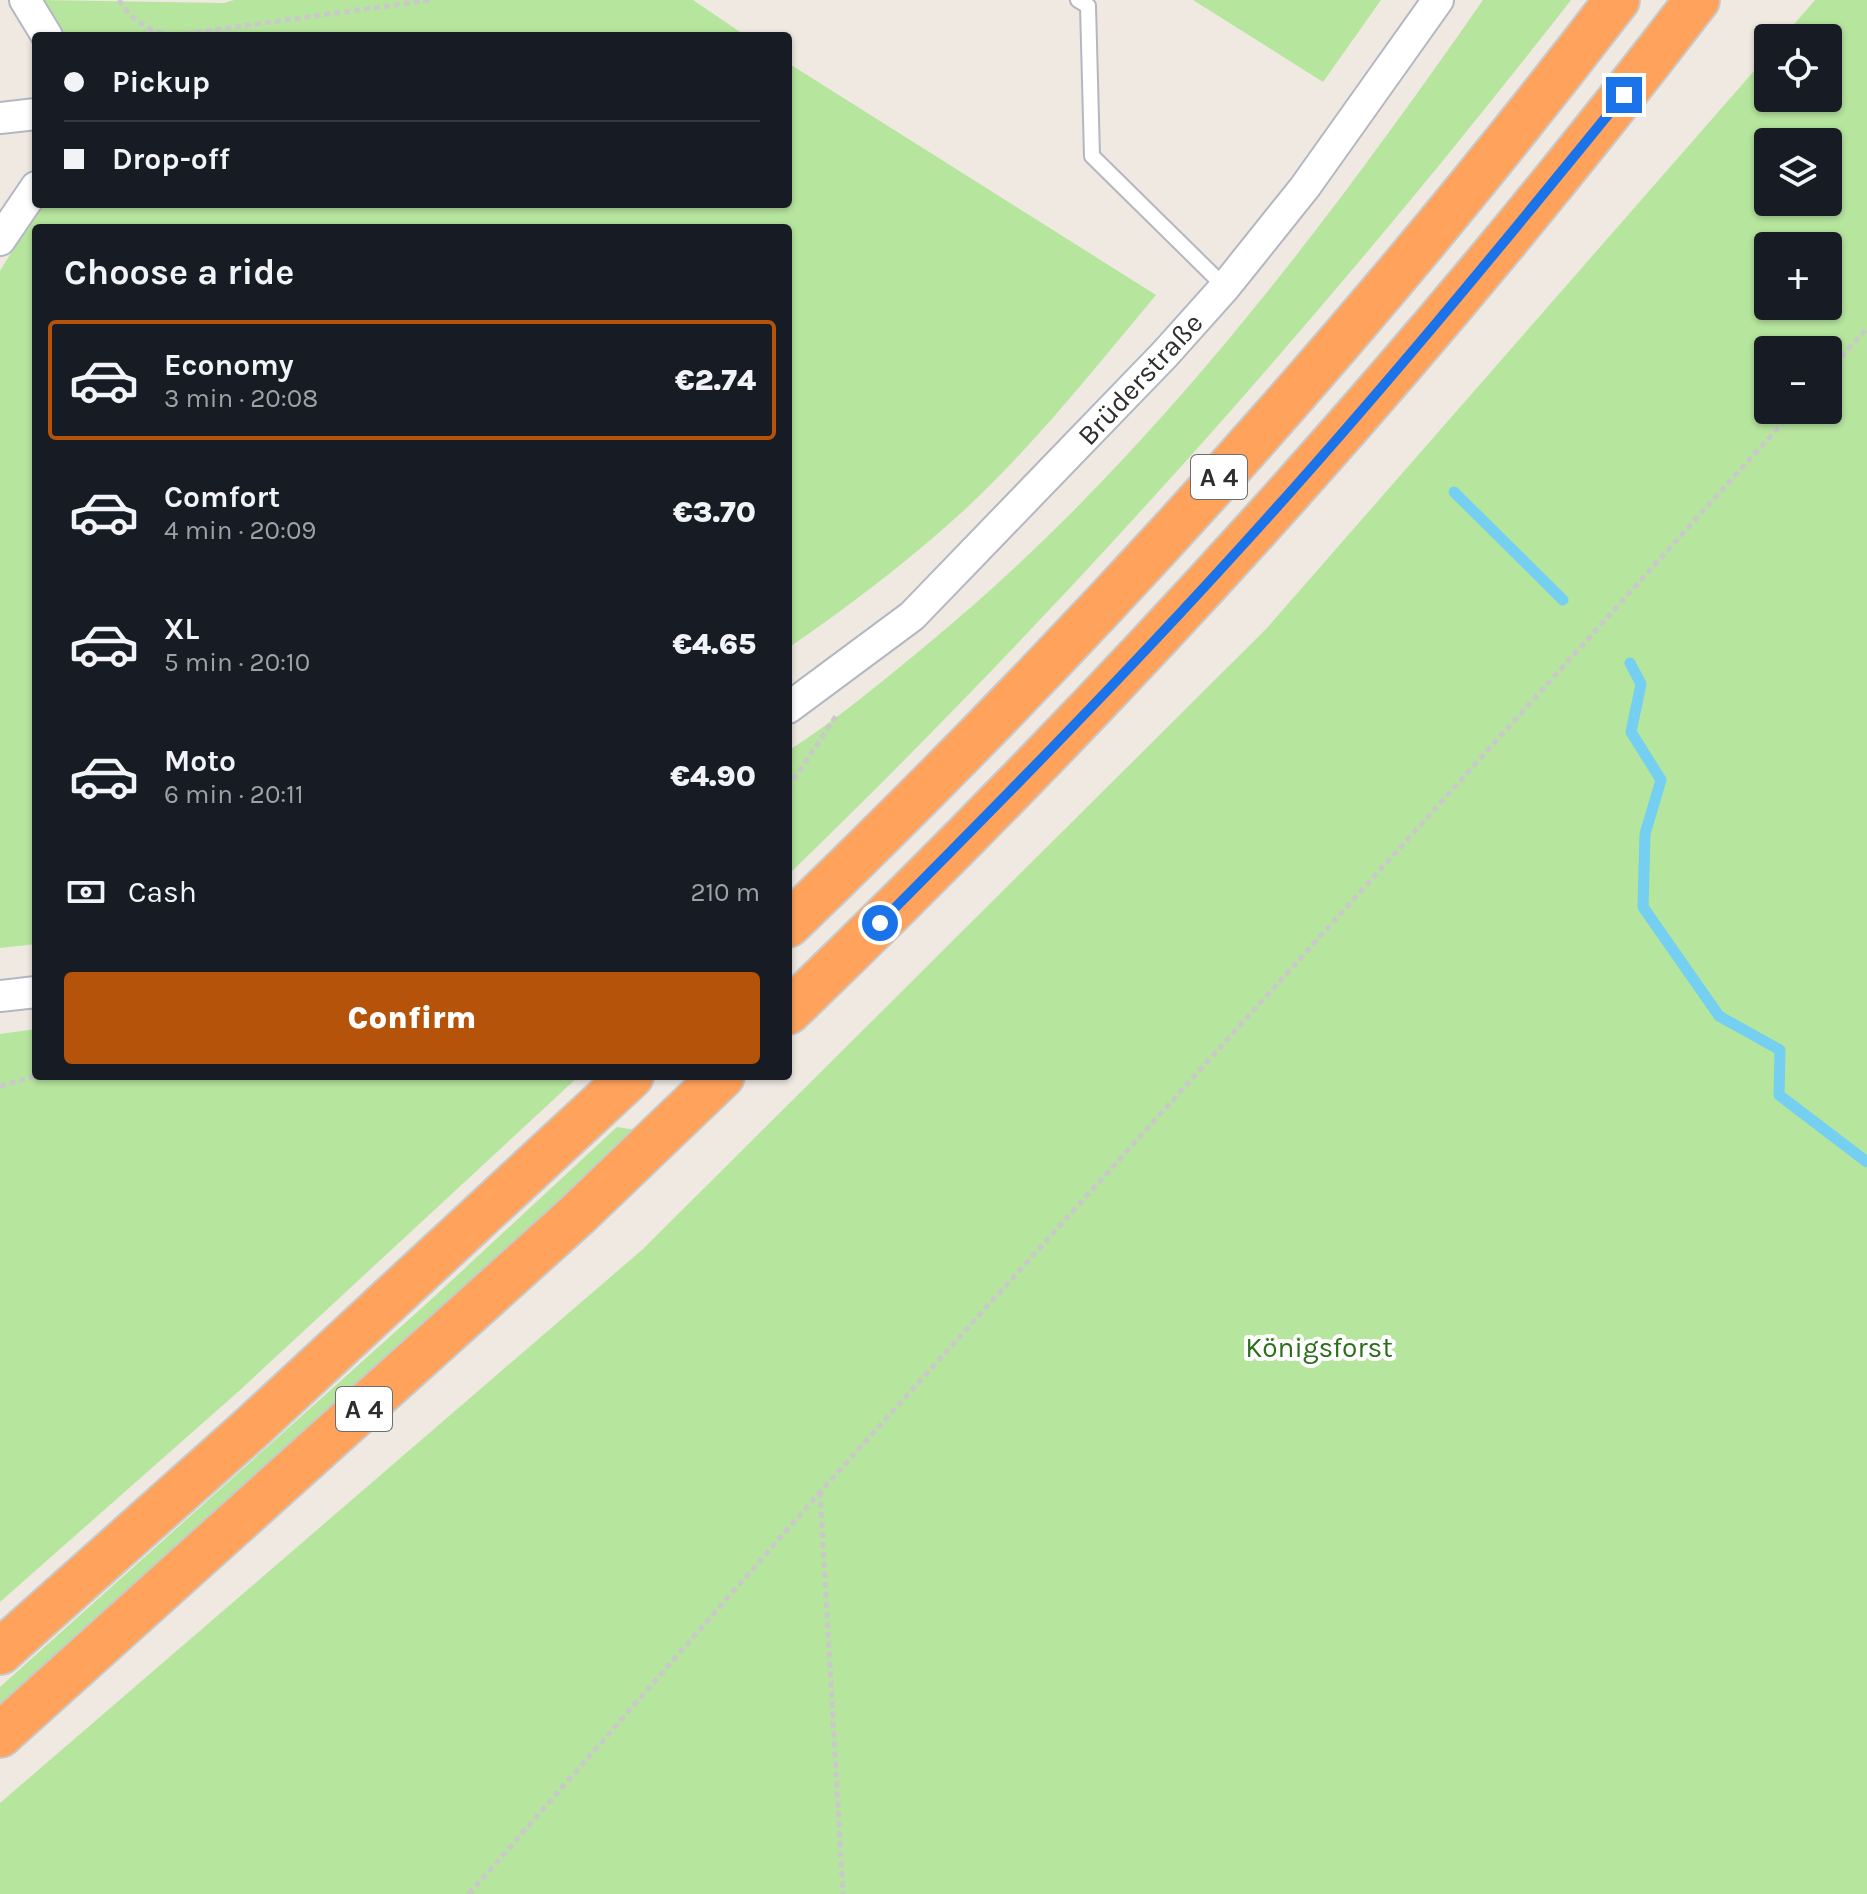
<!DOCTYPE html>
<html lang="en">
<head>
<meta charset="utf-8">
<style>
  body { margin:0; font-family:Karla,sans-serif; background:#20242c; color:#f1f3f6; height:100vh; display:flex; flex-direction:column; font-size:30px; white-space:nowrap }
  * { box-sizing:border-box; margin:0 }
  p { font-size:26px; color:#9ea1a6 }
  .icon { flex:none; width:44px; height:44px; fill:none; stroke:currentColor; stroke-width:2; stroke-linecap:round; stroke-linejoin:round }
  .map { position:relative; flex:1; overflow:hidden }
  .side { position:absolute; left:32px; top:224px; width:760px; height:856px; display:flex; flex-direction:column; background:#171b24; border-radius:8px; box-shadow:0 2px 6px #0004 }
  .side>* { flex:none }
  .top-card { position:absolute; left:32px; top:32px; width:760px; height:176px; border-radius:8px; box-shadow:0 2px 6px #0004; display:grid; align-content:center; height:176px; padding:0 32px; background:#171b24 }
  .controls { position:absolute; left:1754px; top:24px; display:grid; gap:16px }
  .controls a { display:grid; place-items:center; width:88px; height:88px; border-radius:8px; background:#171b24; box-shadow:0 2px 6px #0004; font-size:40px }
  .end { position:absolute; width:36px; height:36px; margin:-18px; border:10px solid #1a73e8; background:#fff; box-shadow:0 0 0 4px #fff }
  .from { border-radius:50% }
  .top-card b { display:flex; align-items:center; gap:28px; height:76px; font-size:30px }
  .top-card b+b { border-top:2px solid #363941 }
  .top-card i { width:20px; height:20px; background:#f1f3f6 }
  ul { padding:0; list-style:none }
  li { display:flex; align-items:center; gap:24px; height:120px; margin:0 16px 12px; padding:0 16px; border:4px solid transparent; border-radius:8px }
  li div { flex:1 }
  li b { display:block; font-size:30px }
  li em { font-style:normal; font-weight:800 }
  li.selected { border-color:#b45309 }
  li>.icon { width:72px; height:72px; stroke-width:1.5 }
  h2 { padding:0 32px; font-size:36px; line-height:96px }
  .pay { display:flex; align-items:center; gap:20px; height:88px; padding:0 32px; font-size:30px }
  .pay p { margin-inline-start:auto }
  .action { display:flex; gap:16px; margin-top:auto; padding:16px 32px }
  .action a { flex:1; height:92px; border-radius:8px; background:#b45309; color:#fff; font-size:32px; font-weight:800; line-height:92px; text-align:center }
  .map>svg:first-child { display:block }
</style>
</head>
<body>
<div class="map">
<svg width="1867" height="1894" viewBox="0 0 1867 1894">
  <rect width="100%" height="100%" fill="#efe9e1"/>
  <g fill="#b6e59e" fill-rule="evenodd">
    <polygon points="40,0 224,3 234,0 693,0 746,36 65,36"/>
    <polygon points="1193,0 1381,0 1323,82"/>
    <path d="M1483 0H1571C1331 308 1069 603 788 875V751C836 720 879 684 923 648 1145 466 1320 234 1483 0Z"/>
    <path d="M1815 0H1867V1894H0V1803L643 1249 1266 629 1768 55V98H1828V38H1782ZM1768 142H1828V202H1768ZM1768 246H1828V306H1768ZM1768 350H1828V410H1768Z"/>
    <path d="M788 63 1156 295C1094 369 1033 447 961 513 907 562 848 607 788 648V228H36V944L0 948V271L41 204H788Z"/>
    <polygon points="36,1029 36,1076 579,1076 239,1391 0,1602 0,1034"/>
    <polygon points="617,1127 636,1130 0,1709 0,1687 435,1296"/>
  </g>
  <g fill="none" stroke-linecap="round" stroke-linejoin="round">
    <g stroke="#75cff0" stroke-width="11">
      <polyline points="1454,492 1563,600"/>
      <polyline points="1630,663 1641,684 1631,732 1661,780 1645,834 1643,907 1719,1016 1780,1050 1779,1095 1867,1162"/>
    </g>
    <g stroke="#b4b7c1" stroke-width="18">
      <polyline id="lane" points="1078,0 1088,6 1092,156 1225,287"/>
    </g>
    <g stroke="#b4b7c1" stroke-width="34">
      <g id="street">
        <polyline points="25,0 47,36"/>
        <polyline points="0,118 36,114"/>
        <polyline points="0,240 36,187"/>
        <polyline points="788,708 912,616 1165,354 1225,287 1305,187 1438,0"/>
        <polyline points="0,996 36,992"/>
      </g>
    </g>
    <g stroke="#c9c9c9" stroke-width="48">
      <g id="highway">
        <path d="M788 925C1086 638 1366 328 1617 0"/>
        <path d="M788 1012C1115 697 1421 361 1697 0"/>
        <polyline points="0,1652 249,1430 631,1076"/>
        <polyline points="0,1735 577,1215 722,1076"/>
      </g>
    </g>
    <g stroke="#c9c9c9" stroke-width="5" stroke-dasharray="6 4" stroke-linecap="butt">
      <path d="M119 0C131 20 147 29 169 36L431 0"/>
      <polyline points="142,36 148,30"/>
      <polyline points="1828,372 1867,328"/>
      <polyline points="788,788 838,713"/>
      <polyline points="0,1086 36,1076"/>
      <polyline points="820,1492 843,1894"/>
      <polyline points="469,1894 820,1492 1794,410"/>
    </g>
    <use href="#lane" stroke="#fff" stroke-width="14"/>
    <use href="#street" stroke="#fff" stroke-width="30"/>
    <use href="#highway" stroke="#ffa35c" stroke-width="44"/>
  </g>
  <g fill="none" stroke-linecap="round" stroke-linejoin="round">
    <path stroke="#1a73e8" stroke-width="10" d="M880 923C1002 800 1124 676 1240 548 1374 401 1499 249 1624 95"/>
  </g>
  <g text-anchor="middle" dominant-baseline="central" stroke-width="8" stroke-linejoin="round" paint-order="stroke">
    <g fill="#fff" stroke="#6d6d6d" stroke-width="2">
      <rect x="1191" y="455" width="56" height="44" rx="6"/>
      <rect x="336" y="1387" width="56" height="44" rx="6"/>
    </g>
    <g font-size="26" font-weight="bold" fill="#2e2e2e">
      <text x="1219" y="477">A 4</text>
      <text x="364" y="1409">A 4</text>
    </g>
    <g font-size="28" fill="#2e2e2e" stroke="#fff">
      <text transform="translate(1140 379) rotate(-47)">Brüderstraße</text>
    </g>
    <g font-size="28" fill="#2c6e1b" stroke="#fff">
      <text x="1319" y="1347">Königsforst</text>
    </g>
  </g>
</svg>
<div class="controls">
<a><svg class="icon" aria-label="locate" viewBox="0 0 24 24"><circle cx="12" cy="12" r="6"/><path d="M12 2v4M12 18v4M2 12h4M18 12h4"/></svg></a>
<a><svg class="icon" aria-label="layers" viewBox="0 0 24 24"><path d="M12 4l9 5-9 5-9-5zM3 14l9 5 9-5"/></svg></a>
<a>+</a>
<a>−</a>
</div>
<i class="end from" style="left:880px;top:923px"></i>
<i class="end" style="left:1624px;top:95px"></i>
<div class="top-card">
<b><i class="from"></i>Pickup</b>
<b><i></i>Drop-off</b>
</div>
<section class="side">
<h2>Choose a ride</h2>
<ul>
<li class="selected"><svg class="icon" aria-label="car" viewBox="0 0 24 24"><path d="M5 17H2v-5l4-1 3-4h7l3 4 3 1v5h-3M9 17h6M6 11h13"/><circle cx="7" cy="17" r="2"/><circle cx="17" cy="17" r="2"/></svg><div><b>Economy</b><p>3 min · 20:08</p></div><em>€2.74</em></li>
<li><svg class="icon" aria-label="car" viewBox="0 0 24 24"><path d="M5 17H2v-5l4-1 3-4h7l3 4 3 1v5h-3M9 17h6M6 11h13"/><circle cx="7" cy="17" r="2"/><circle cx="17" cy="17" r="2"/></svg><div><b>Comfort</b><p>4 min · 20:09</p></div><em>€3.70</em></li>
<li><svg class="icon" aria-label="car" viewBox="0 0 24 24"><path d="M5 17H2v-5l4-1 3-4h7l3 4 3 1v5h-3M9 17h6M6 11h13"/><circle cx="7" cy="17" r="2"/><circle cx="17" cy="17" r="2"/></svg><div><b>XL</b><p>5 min · 20:10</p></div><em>€4.65</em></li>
<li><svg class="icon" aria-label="car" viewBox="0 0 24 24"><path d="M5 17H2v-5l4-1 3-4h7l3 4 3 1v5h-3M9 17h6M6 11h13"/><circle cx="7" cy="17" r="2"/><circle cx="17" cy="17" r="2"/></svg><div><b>Moto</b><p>6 min · 20:11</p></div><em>€4.90</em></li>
</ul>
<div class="pay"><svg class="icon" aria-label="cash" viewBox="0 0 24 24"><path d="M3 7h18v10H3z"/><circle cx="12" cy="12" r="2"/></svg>Cash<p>210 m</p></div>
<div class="action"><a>Confirm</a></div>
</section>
</div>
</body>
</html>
